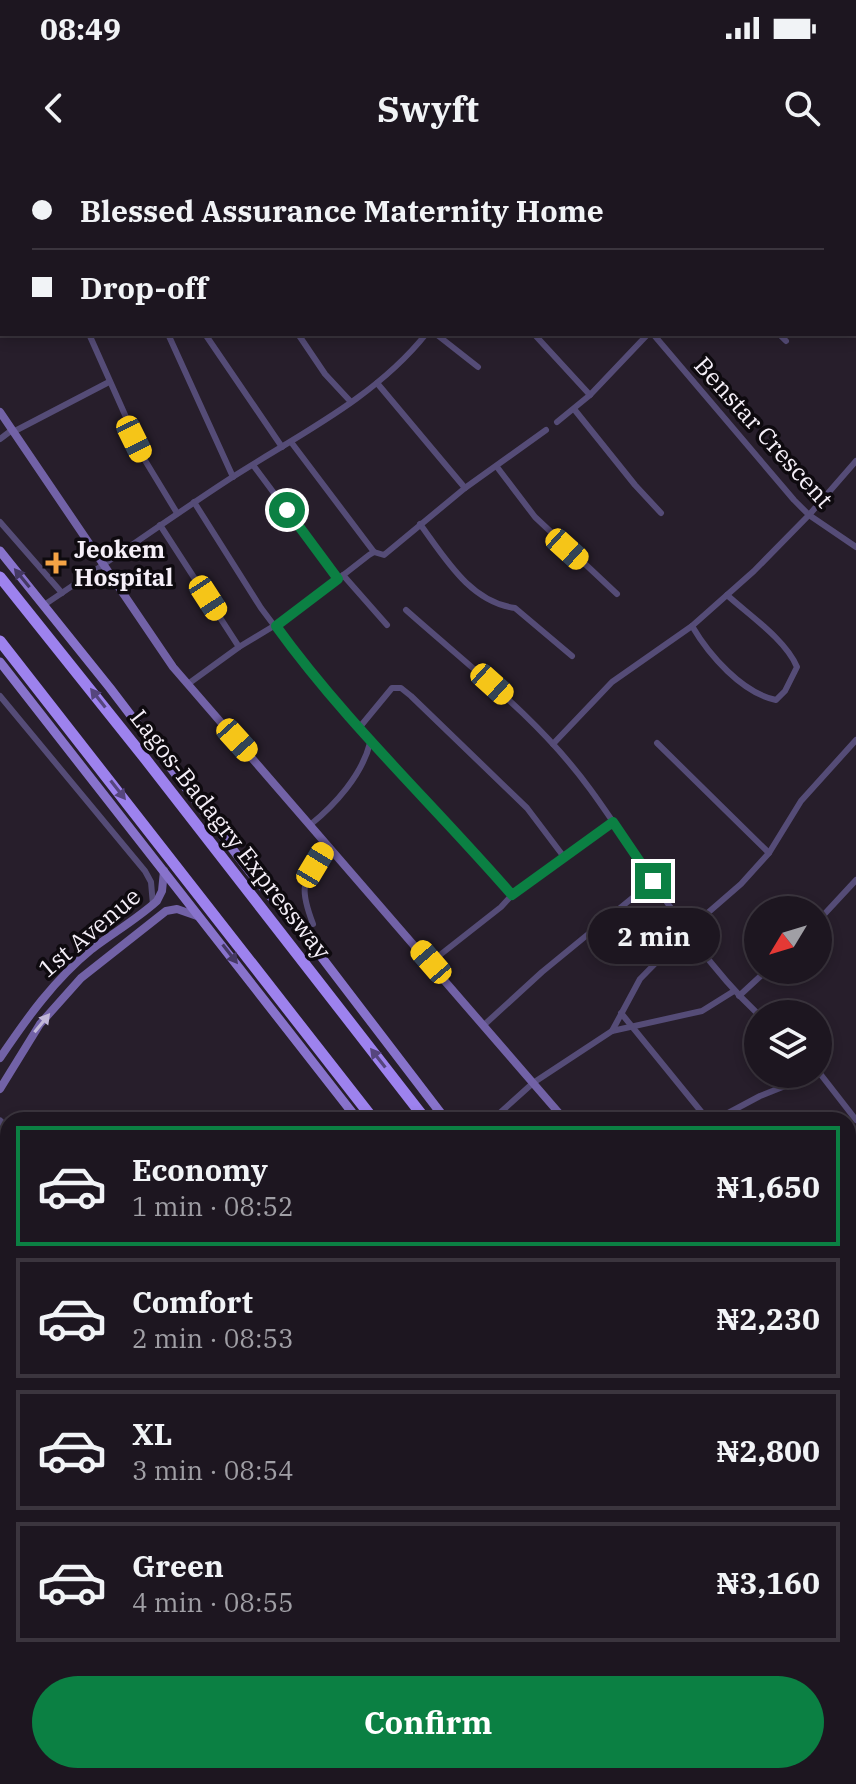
<!DOCTYPE html>
<html lang="en">
<head>
<meta charset="utf-8">
<style>
  body { margin:0; font-family:"IBM Plex Serif",serif; background:#2a232d; color:#f1f3f6; height:100vh; display:flex; flex-direction:column; font-size:30px; white-space:nowrap }
  * { box-sizing:border-box; margin:0 }
  p { font-size:26px; color:#a09fa5 }
  .icon { flex:none; width:44px; height:44px; fill:none; stroke:currentColor; stroke-width:2; stroke-linecap:round; stroke-linejoin:round }
  .map { position:relative; flex:1; overflow:hidden }
  .sheet { position:absolute; left:0px; top:952px; width:856px; height:672px; display:flex; flex-direction:column; background:#1d1620; border-radius:24px 24px 0 0; box-shadow:0 4px 12px #0003,0 0 0 2px #3b353e }
  .sheet>* { flex:none }
  .banner { position:absolute; left:0px; top:0px; width:856px; height:176px; box-shadow:0 4px 12px #0003,0 0 0 2px #3b353e; display:grid; align-content:center; height:176px; padding:0 32px; background:#1d1620 }
  .needle { width:52px; rotate:232deg }
  .tools { position:absolute; left:744px; top:736px; display:grid; gap:16px }
  .tools a { display:grid; place-items:center; width:88px; height:88px; border-radius:50%; background:#1d1620; box-shadow:0 4px 12px #0003,0 0 0 2px #3b353e; font-size:40px }
  .end { position:absolute; width:36px; height:36px; margin:-18px; border:10px solid #0b8043; background:#fff; box-shadow:0 0 0 4px #fff }
  .from { border-radius:50% }
  .bubble { position:absolute; height:56px; border-radius:28px; background:#1d1620; box-shadow:0 4px 12px #0003,0 0 0 2px #3b353e; font-size:26px; font-weight:700; line-height:56px; text-align:center }
  .car { position:absolute; width:24px; height:48px; margin:-24px -12px; border-radius:10px; box-shadow:0 0 6px 2px #0007; background:linear-gradient(#f5c518 24%,#345 0 40%,#f5c518 0 76%,#345 0 86%,#f5c518 0) }
  .banner b { display:flex; align-items:center; gap:28px; height:76px; font-size:30px }
  .banner b+b { border-top:2px solid #3b353e }
  .banner i { width:20px; height:20px; background:#f1f3f6 }
  ul { padding:14px 0 0; list-style:none }
  li { display:flex; align-items:center; gap:24px; height:120px; margin:0 16px 12px; padding:0 16px; border:4px solid #3b353e; border-radius:0px }
  li div { flex:1 }
  li b { display:block; font-size:30px }
  li em { font-style:normal; font-weight:700 }
  li.active { border-color:#0b8043 }
  li>.icon { width:72px; height:72px; stroke-width:1.5 }
  .action { display:flex; gap:16px; margin-top:auto; padding:16px 32px }
  .action a { flex:1; height:92px; border-radius:48px; background:#0b8043; color:#fff; font-size:32px; font-weight:700; line-height:92px; text-align:center }
  .status { display:flex; justify-content:space-between; align-items:center; height:56px; padding:0 40px; background:#1d1620; direction:ltr }
  .status svg { height:22px; fill:currentColor }
  header { display:flex; justify-content:space-between; align-items:center; height:104px; padding:0 32px; background:#1d1620; font-size:36px; font-weight:700 }
  .map>svg:first-child { display:block }
</style>
</head>
<body>
<div class="status"><b>08:49</b><svg viewBox="0 0 49 12"><path d="M0 12V9h3v3zM5 12V6h3v6zM10 12V3h3v9zM15 12V0h3v12zM26 1h20v11H26zM47 4h2v5h-2z"/></svg></div>
<header><svg class="icon" aria-label="back" viewBox="0 0 24 24"><path d="M15 5l-7 7 7 7"/></svg>Swyft<svg class="icon" aria-label="search" viewBox="0 0 24 24"><circle cx="10" cy="10" r="6"/><path d="M15 15l6 6"/></svg></header>
<div class="map">
<svg width="856" height="1624" viewBox="0 0 856 1624">
  <rect width="100%" height="100%" fill="#271e2b"/>
  <g fill="none" stroke-linecap="round" stroke-linejoin="round">
    <g stroke="#554c77" stroke-width="6">
      <polyline points="229,0 240,2"/>
      <polyline points="478,0 480,2"/>
      <polyline points="854,107 856,107"/>
      <polyline points="89,174 146,302 177,353"/>
      <polyline points="168,174 233,317"/>
      <polyline points="205,174 282,287"/>
      <polyline points="298,174 325,214 351,242"/>
      <polyline points="436,174 478,207"/>
      <polyline points="534,174 590,235"/>
      <polyline points="653,174 794,340 809,355 856,387"/>
      <polyline points="779,174 786,181"/>
      <polyline points="377,223 465,328"/>
      <polyline points="574,249 635,325 661,353"/>
      <polyline points="557,262 590,235 648,174"/>
      <polyline points="13,272 109,222"/>
      <polyline points="0,279 12,270"/>
      <polyline points="291,282 374,392"/>
      <polyline points="253,305 338,419"/>
      <polyline points="497,307 535,357 617,434"/>
      <polyline points="194,342 261,448 303,504 359,568"/>
      <polyline points="0,362 62,433"/>
      <path d="M420 364C445 398 470 442 515 448L572 496"/>
      <polyline points="160,365 239,487"/>
      <polyline points="343,415 387,465"/>
      <path d="M44 445C107 403 168 359 231 318 298 275 375 238 426 174"/>
      <path d="M406 450C470 507 539 559 590 629 645 704 690 790 758 854"/>
      <path d="M692 466C709 495 742 533 776 540L785 531 797 507C786 480 749 455 727 435"/>
      <polyline points="188,524 239,487 292,455 369,395 374,392 384,395 465,328 546,270"/>
      <polyline points="0,536 145,711 151,722 153,745"/>
      <polyline points="657,583 769,693"/>
      <polyline points="553,584 612,522 692,466 754,411 809,355 856,301"/>
      <path d="M310 665C335 645 362 615 370 583"/>
      <polyline points="512,735 359,568 392,528 401,528 411,536 527,648 564,697"/>
      <polyline points="818,761 856,720"/>
      <path d="M313 764C297 722 305 722 327 685"/>
      <polyline points="431,802 501,747 512,735 613,662"/>
      <polyline points="739,836 767,810"/>
      <polyline points="621,853 708,960"/>
      <polyline points="484,865 542,812 653,721"/>
      <polyline points="612,871 702,851 734,831"/>
      <polyline points="818,911 856,960"/>
      <polyline points="492,960 533,923 612,871 640,819 688,770 741,724 769,693 801,641 856,580"/>
      <polyline points="715,960 760,936 815,914"/>
      <polyline points="848,1000 856,995"/>
      <polyline points="0,1050 8,1043"/>
      <polyline points="848,1123 856,1132"/>
      <polyline points="0,1230 8,1210"/>
      <polyline points="848,1275 856,1269"/>
      <polyline points="0,1278 8,1281"/>
      <polyline points="0,1394 8,1392"/>
      <polyline points="0,1449 8,1452"/>
      <polyline points="0,1522 8,1525"/>
      <polyline points="0,1536 8,1540"/>
      <polyline points="0,1604 8,1607"/>
      <polyline points="293,1616 313,1624"/>
      <polyline points="516,1616 535,1624"/>
      <polyline points="119,1624 122,1616"/>
      <polyline points="346,1624 349,1616"/>
      <polyline points="363,1624 367,1616"/>
      <polyline points="448,1624 451,1616"/>
    </g>
    <g stroke="#554c77" stroke-width="7">
      <polyline points="0,961 8,969"/>
      <polyline points="0,975 8,984"/>
      <polyline points="634,1616 639,1624"/>
      <polyline points="649,1616 653,1624"/>
    </g>
    <g stroke="#7262a7" stroke-width="8">
      <polyline points="78,2 81,0"/>
      <polyline points="0,51 2,50"/>
      <polyline points="0,252 173,507 565,960"/>
      <path d="M0 898C27 858 54 820 92 789 113 773 137 759 157 741L162 731 164 711"/>
      <polyline points="0,929 40,864 81,818 166,751 177,749 197,756"/>
      <polyline points="848,1279 856,1287"/>
    </g>
    <g stroke="#8873cc" stroke-width="9">
      <polyline points="0,391 110,528 250,712 313,786 446,960"/>
      <polyline points="0,502 358,960"/>
      <polyline points="848,1478 856,1488"/>
      <polyline points="848,1587 856,1597"/>
    </g>
    <g stroke="#9d82ee" stroke-width="11">
      <polyline points="0,417 147,601 426,960"/>
      <polyline points="0,481 374,960"/>
      <polyline points="848,1500 856,1510"/>
      <polyline points="848,1567 856,1577"/>
    </g>
  </g>
  <defs><path id="oneway-solid" d="M-6-.8H1V-3.2L6.5 0L1 3.2V.8H-6Z" transform="scale(2)"/></defs>
  <g fill="#453964">
    <use href="#oneway-solid" transform="translate(22 418) rotate(-129)"/>
    <use href="#oneway-solid" transform="translate(230 794) rotate(52)"/>
  </g>
  <g fill="#56467e">
    <use href="#oneway-solid" transform="translate(98 538) rotate(-128)"/>
    <use href="#oneway-solid" transform="translate(118 630) rotate(52)"/>
    <use href="#oneway-solid" transform="translate(378 898) rotate(-128)"/>
  </g>
  <use fill="#c1b7d8" href="#oneway-solid" transform="translate(42 863) rotate(-51)"/>
  <g fill="none" stroke-linecap="round" stroke-linejoin="round">
    <path stroke="#0b8043" stroke-width="10" d="M287 350 338 419 276 466C346 563 433 644 512 735L613 662 653 721"/>
  </g>
  <path fill="#f4a345" stroke="#0e0a0f" stroke-width="3" d="M52 391h8v8h8v8h-8v8h-8v-8h-8v-8h8z"/>
  <g text-anchor="middle" dominant-baseline="central" stroke-width="7" stroke-linejoin="round" paint-order="stroke">
    <g font-size="24" fill="#f5eff8" stroke="#0e0a0f">
      <text transform="translate(764 272) rotate(48)">Benstar Crescent</text>
      <text transform="translate(231 674) rotate(52)">Lagos-Badagry Expressway</text>
      <text transform="translate(89 772) rotate(-40)">1st Avenue</text>
    </g>
    <g font-size="24" font-weight="bold" fill="#f5eff8" stroke="#0e0a0f" text-anchor="start">
      <text x="74" y="389">Jeokem<tspan x="74" dy="28">Hospital</tspan></text>
    </g>
  </g>
</svg>
<div class="tools">
<a><svg class="needle" viewBox="-14 -14 28 28"><path d="M0-13l5 13h-10z" fill="#e53935"/><path d="M0 13l5-13h-10z" fill="#a09fa5"/></svg></a>
<a><svg class="icon" aria-label="layers" viewBox="0 0 24 24"><path d="M12 4l9 5-9 5-9-5zM3 14l9 5 9-5"/></svg></a>
</div>
<i class="end from" style="left:287px;top:350px"></i>
<i class="end" style="left:653px;top:721px"></i>
<div class="bubble" style="left:588px;top:748px;width:132px">2 min</div>
<i class="car" style="left:134px;top:279px;rotate:154deg"></i>
<i class="car" style="left:567px;top:389px;rotate:132deg"></i>
<i class="car" style="left:208px;top:438px;rotate:147deg"></i>
<i class="car" style="left:492px;top:524px;rotate:132deg"></i>
<i class="car" style="left:237px;top:580px;rotate:138deg"></i>
<i class="car" style="left:315px;top:705px;rotate:31deg"></i>
<i class="car" style="left:431px;top:802px;rotate:319deg"></i>
<div class="banner">
<b><i class="from"></i>Blessed Assurance Maternity Home</b>
<b><i></i>Drop-off</b>
</div>
<section class="sheet">
<ul>
<li class="active"><svg class="icon" aria-label="car" viewBox="0 0 24 24"><path d="M5 17H2v-5l4-1 3-4h7l3 4 3 1v5h-3M9 17h6M6 11h13"/><circle cx="7" cy="17" r="2"/><circle cx="17" cy="17" r="2"/></svg><div><b>Economy</b><p>1 min · 08:52</p></div><em>₦1,650</em></li>
<li><svg class="icon" aria-label="car" viewBox="0 0 24 24"><path d="M5 17H2v-5l4-1 3-4h7l3 4 3 1v5h-3M9 17h6M6 11h13"/><circle cx="7" cy="17" r="2"/><circle cx="17" cy="17" r="2"/></svg><div><b>Comfort</b><p>2 min · 08:53</p></div><em>₦2,230</em></li>
<li><svg class="icon" aria-label="car" viewBox="0 0 24 24"><path d="M5 17H2v-5l4-1 3-4h7l3 4 3 1v5h-3M9 17h6M6 11h13"/><circle cx="7" cy="17" r="2"/><circle cx="17" cy="17" r="2"/></svg><div><b>XL</b><p>3 min · 08:54</p></div><em>₦2,800</em></li>
<li><svg class="icon" aria-label="car" viewBox="0 0 24 24"><path d="M5 17H2v-5l4-1 3-4h7l3 4 3 1v5h-3M9 17h6M6 11h13"/><circle cx="7" cy="17" r="2"/><circle cx="17" cy="17" r="2"/></svg><div><b>Green</b><p>4 min · 08:55</p></div><em>₦3,160</em></li>
</ul>
<div class="action"><a>Confirm</a></div>
</section>
</div>
</body>
</html>
